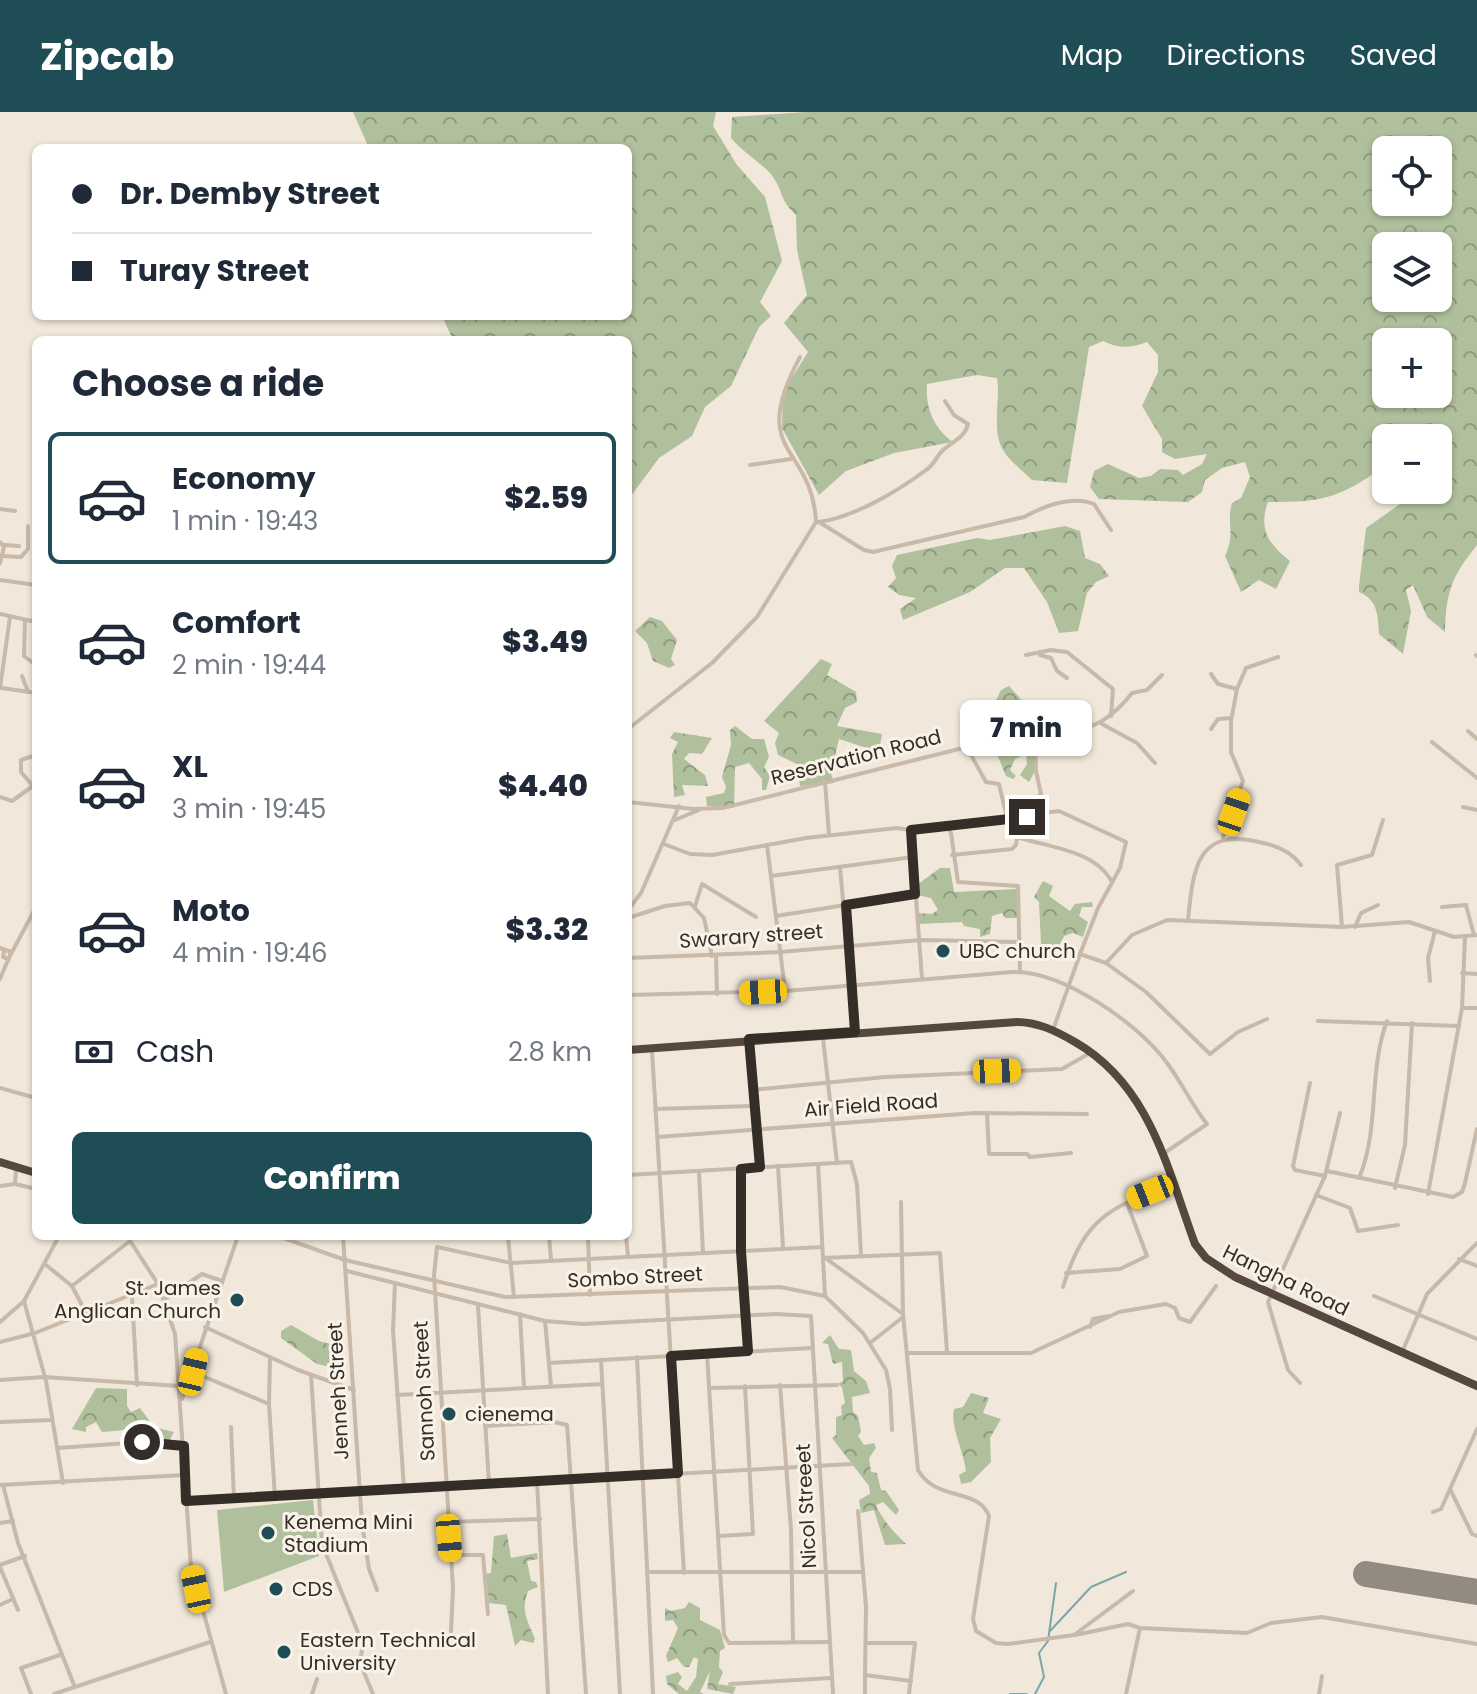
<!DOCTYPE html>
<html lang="en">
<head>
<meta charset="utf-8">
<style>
  body { margin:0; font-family:Poppins,sans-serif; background:#f2f2f3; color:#1f2937; height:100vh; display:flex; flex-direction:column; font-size:30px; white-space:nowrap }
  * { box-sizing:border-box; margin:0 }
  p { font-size:26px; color:#747a83 }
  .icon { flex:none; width:44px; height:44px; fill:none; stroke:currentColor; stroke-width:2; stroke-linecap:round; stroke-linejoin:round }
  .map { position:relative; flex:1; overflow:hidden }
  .sheet { position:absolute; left:32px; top:224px; width:600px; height:904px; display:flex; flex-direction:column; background:#fff; border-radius:12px; box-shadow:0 2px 6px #0004 }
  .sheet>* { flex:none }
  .banner { position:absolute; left:32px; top:32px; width:600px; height:176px; border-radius:12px; box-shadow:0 2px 6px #0004; display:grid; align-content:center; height:176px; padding:0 40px; background:#fff }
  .controls { position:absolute; left:1372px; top:24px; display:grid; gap:16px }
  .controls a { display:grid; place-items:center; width:80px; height:80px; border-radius:12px; background:#fff; box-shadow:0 2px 6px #0004; font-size:40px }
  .end { position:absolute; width:36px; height:36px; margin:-18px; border:10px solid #352d28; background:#fff; box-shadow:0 0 0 4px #fff }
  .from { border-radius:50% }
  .bubble { position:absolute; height:56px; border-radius:12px; background:#fff; box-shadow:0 2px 6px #0004; font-size:26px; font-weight:800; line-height:56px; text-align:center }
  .car { position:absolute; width:24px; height:48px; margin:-24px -12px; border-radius:10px; box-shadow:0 0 6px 2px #0007; background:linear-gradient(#f5c518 24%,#345 0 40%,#f5c518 0 76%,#345 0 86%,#f5c518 0) }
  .banner b { display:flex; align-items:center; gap:28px; height:76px; font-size:30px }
  .banner b+b { border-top:2px solid #e0e1e3 }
  .banner i { width:20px; height:20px; background:#1f2937 }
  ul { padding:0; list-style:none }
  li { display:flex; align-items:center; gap:24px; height:132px; margin:0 16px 12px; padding:0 24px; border:4px solid transparent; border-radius:12px }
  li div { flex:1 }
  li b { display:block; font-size:30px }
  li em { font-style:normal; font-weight:800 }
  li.selected { border-color:#1f4d55 }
  li>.icon { width:72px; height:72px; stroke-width:1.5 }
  h2 { padding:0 40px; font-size:36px; line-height:96px }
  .pay { display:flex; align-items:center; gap:20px; height:88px; padding:0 40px; font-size:30px }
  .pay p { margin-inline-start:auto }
  .primary-button { display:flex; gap:16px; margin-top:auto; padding:16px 40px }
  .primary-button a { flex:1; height:92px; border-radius:12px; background:#1f4d55; color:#fff; font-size:32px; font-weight:800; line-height:92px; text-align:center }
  header { display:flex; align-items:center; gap:48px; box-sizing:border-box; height:112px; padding:0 40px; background:#1f4d55; color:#fff }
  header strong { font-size:38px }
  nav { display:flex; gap:44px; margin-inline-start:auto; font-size:28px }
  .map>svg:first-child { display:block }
</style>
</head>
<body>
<header>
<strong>Zipcab</strong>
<nav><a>Map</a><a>Directions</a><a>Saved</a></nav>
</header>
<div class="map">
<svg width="1477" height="1582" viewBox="0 0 1477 1582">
  <defs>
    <pattern id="forest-crowns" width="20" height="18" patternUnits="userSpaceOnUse" patternTransform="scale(2)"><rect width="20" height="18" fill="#b0bf9c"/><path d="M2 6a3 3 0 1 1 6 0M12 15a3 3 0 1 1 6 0" fill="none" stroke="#909c7f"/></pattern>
  </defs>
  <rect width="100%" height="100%" fill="#f1e8db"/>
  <g fill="url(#forest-crowns)" fill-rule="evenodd">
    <polygon points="353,0 716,0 713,14 737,53 765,85 782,149 760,190 771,204 759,215 731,274 705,295 692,324 659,346 628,388 628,228 453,228 442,204 628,204 628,36 369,36"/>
    <path d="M807 0H1477V433C1452 464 1446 479 1445 520L1427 505 1413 473 1406 478 1411 499 1403 542 1379 522C1378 504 1378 488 1359 480V474L1366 416 1420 378H1438V326H1386V336L1376 345 1379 358C1336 388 1319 390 1268 390 1258 417 1269 433 1290 449L1276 477 1259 468 1241 480 1225 444C1236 419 1226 413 1232 391L1241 386 1250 365 1245 350 1222 356 1205 368 1202 380 1188 390 1099 387 1090 375 1094 359 1108 352 1139 366 1151 364 1160 357 1178 358 1183 363 1202 352 1207 342 1175 347 1162 340V327L1142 294 1158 260V243L1147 230C1131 236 1119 237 1103 229L1089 235 1067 371 1032 368C1023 359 1012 351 1005 341 990 321 1001 288 997 266L977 263 927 272C925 295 934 317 953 330L894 341 846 359 819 383 782 316 783 280 808 240 784 211 807 183 797 138 796 103C779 87 784 81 773 65 766 54 742 40 731 26L732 5ZM1386 38H1438V90H1386ZM1386 134H1438V186H1386ZM1386 230H1438V282H1386Z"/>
    <polygon points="1065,414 1080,419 1085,446 1100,452 1109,464 1096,470 1087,481 1078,519 1059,521 1047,490 1024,456 1005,456 970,480 903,508 900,497 916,486 899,483 888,475 896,466 892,454 897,443 977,426 990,428"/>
    <polygon points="650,505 662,509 677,528 671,547 675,553 669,556 653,549 647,531 635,519"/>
    <polygon points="821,547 832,552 827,563 856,580 857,590 845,596 837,614 882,622 879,640 839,627 831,661 834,671 800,674 797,652 778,643 775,631 779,621 764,609"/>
    <polygon points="1009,574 1026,593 1039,594 1048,604 1049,619 1035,623 1034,661 1029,670 1020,663 1027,652 1026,642 1015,647 1010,658 1016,664 1013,667 1006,664 994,635 1013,623 1014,616 986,610 1001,578"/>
    <polygon points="735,614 752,627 764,627 769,645 764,655 770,664 766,678 762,678 762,667 749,651 735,655 734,696 707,694 706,685 724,681 726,675 722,665 731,633 730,618"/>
    <polygon points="674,620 712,626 702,642 689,641 684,647 705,663 708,674 682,673 685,683 674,685 672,642 678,630 670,626"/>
    <polygon points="940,756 950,756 954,780 1017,777 1017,806 1005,806 1002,801 992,804 990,822 980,825 980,817 964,814 962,810 919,812 918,801 932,802 938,798 931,786 917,783 917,773"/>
    <polygon points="1043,769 1053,774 1049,784 1070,799 1075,792 1092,790 1093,795 1082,795 1079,804 1088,810 1083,825 1073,821 1064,824 1059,834 1041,832 1039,790 1034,785"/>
    <polygon points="291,1213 319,1229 341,1235 344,1258 317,1252 281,1226 281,1219"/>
    <path d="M830 1223 839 1237 851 1238 854 1259 866 1269 870 1281 852 1285 853 1300 858 1304 861 1320 858 1324 864 1333 874 1331 876 1336 869 1346 871 1360 877 1361 881 1378 886 1379 899 1398 896 1403 883 1390 876 1393C883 1409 894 1420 906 1432L885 1433 874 1398 861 1401 859 1388 870 1382 869 1374 832 1326 836 1323V1305L842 1303 841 1294 845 1291 842 1275 838 1272 843 1269 842 1250 833 1252 828 1232 822 1231Z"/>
    <polygon points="96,1276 127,1277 127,1294 131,1300 140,1296 154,1315 174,1320 169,1329 127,1329 124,1318 102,1320 96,1310 86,1315 86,1320 72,1317"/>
    <path d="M971 1281 989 1286 983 1301 1001 1307 990 1326 991 1350 971 1370 961 1372 959 1363 966 1359C964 1340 950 1314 954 1297L963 1295Z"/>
    <path d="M507 1422 511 1446 537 1441 538 1447 527 1449 531 1469 536 1470 538 1475 528 1479C520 1500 528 1509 535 1527L533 1531 521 1528 515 1534 506 1493 489 1491 486 1462 491 1461 494 1424Z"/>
    <polygon points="689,1490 700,1496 700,1508 720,1518 725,1536 720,1539 719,1555 723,1560 718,1572 736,1575 733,1582 707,1577 710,1559 700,1580 704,1582 679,1582 667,1572 666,1564 678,1560 682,1565 678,1572 687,1579 696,1565 698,1547 694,1545 689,1555 684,1555 677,1546 668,1550 666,1544 678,1516 673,1508 665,1509 665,1496 671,1499 685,1496"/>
  </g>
  <polygon fill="#b0bf9c" points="313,1388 319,1444 224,1480 217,1398"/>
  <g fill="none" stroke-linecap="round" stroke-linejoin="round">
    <g stroke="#7ba6ac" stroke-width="2">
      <polyline points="1050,1519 1091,1475 1126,1460"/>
      <polyline points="1010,1582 1027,1582"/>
      <polyline points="1035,1582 1044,1565 1039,1541 1048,1529 1056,1471"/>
    </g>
    <polyline stroke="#938a82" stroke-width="26" points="1366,1462 1477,1480"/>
    <g stroke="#c8b9a8" stroke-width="4">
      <polyline points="750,353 791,347"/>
      <polyline points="0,397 15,399"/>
      <path d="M818 410C853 406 898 379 926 358 934 353 936 345 942 339 951 330 965 326 968 312L954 303 945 289"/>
      <path d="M819 410 864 438 873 440 1024 405C1044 394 1071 383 1094 392L1111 418"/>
      <polyline points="0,430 4,435 0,451"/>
      <polyline points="4,433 19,434"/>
      <polyline points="2,444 21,445 28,437 28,414"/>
      <polyline points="0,468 36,473"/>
      <polyline points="0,502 36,510"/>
      <polyline points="25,508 24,544 36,553"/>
      <polyline points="1026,543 1051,538 1067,540 1113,577 1111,604"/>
      <polyline points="1040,543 1051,546 1057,559 1067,566"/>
      <polyline points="1476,543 1477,544"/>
      <polyline points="1211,562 1218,572 1237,577"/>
      <polyline points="22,564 28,580"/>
      <polyline points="0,576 10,505"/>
      <polyline points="2,576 36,581"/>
      <polyline points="1102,612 1137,631 1155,651"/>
      <path d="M628 617 712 551 757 505 816 410C812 331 747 344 800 245"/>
      <polyline points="1211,617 1218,607 1231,606"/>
      <polyline points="1468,619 1477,627"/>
      <polyline points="1432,630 1477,666"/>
      <polyline points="966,634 986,670 999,672 1007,706"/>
      <polyline points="825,670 829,723"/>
      <polyline points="0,685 12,689 33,674 21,660 21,648 36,643"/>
      <path d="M628 690 693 697 723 696 999 627C1056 614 1090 635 1132 581L1147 578 1162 563"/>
      <polyline points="1463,695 1477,698"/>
      <polyline points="1031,705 1029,692 1041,682 1036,659 1035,625"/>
      <path d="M1011 706 1017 725C1047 735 1095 738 1112 770"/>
      <polyline points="675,708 699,698"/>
      <polyline points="945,712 951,721 958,770 1018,774 1020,860"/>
      <polyline points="911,718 922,867"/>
      <polyline points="1223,725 1243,669 1231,640 1231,609 1237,577 1246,556 1278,545"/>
      <polyline points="664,732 690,742 712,743 806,726 897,716 911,718 1059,699 1126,730 1120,756 1098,796 1080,842"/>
      <polyline points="767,733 785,878"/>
      <polyline points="952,743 1012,737 1016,733 1017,726"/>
      <polyline points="840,755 855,920"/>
      <polyline points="771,764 913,745"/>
      <polyline points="695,794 702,772 756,805"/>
      <polyline points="1442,795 1466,793 1474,823"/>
      <polyline points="628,798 641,781 679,694"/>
      <polyline points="776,804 915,782"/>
      <polyline points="628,806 665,794 690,791 704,806 712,844"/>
      <path d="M1188 808C1193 757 1197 715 1259 730 1275 733 1291 739 1301 753"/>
      <polyline points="1342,815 1337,753 1372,743 1383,708"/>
      <polyline points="1355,815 1361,801 1378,793"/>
      <polyline points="0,836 11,840 9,847 3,845 4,839"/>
      <polyline points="11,842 36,795"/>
      <polyline points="716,844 717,882"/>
      <polyline points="628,846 780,840 921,828 1020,830"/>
      <polyline points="1106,851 1146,880 1210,942 1238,920 1267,907"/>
      <polyline points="1462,861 1477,862"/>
      <polyline points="0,867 8,848"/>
      <polyline points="1430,869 1428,846 1435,819"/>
      <path d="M628 883 786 879 1012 860C1062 858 1139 912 1167 951 1182 971 1192 993 1207 1012L1163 1042"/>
      <polyline points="1462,896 1477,896"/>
      <polyline points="1318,909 1459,914"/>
      <polyline points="1053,918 1080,842 1106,851 1132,823 1167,808 1342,815 1409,810 1454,825 1477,823"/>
      <polyline points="823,926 837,1051"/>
      <polyline points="749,930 760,1055"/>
      <polyline points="652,939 684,1461"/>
      <polyline points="1310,971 1293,1054 1295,1058 1325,1064"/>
      <polyline points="0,976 36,986"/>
      <polyline points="752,978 885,965 1062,957 1090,941"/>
      <polyline points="655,997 753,994"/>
      <polyline points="987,1001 989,1042 1027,1042 1030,1045 1071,1041"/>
      <polyline points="658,1025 975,1001 1087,1002"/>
      <polyline points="818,1052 825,1184"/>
      <polyline points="778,1054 783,1135"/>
      <polyline points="16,1057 15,1072 36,1077"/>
      <polyline points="741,1057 741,1139 748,1239"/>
      <polyline points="1327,1059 1453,1085 1462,1080 1465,1071 1477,1017"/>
      <polyline points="699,1060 703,1141"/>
      <polyline points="628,1063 851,1050 857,1072 861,1143"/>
      <path d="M1359 1066C1380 1017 1368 959 1387 909"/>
      <polyline points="0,1074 15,1072"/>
      <polyline points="1395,1076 1405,1033 1412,911"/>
      <polyline points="1428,1082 1462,896 1465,825"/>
      <polyline points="1316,1083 1350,1096 1358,1119 1398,1113"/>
      <path d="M901 1090 903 1202 918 1358C936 1390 978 1375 989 1404L973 1507 976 1519 996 1531 1008 1532 1074 1523 1133 1479"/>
      <polyline points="127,1124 158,1172 175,1222 191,1455 226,1582"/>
      <polyline points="278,1124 345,1148 505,1185 780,1175 825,1184 863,1221 886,1258 890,1277 892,1318"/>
      <polyline points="343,1124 362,1412 369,1457 377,1478"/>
      <polyline points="549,1124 551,1148"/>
      <polyline points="588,1124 590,1183"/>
      <polyline points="626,1124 628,1144"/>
      <polyline points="508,1125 514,1185"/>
      <polyline points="823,1146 940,1141 947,1240"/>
      <polyline points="1459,1147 1477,1154"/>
      <polyline points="828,1148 903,1202"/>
      <polyline points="46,1153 72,1174 86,1201"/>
      <polyline points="347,1159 545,1209 583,1212 776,1202 811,1204 833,1582"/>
      <polyline points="1066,1161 1120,1157 1147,1144 1127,1091"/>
      <polyline points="395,1171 393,1218 404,1376"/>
      <polyline points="72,1174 130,1129"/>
      <path d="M1063 1175C1085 1105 1108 1097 1173 1071"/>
      <polyline points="132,1184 137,1273"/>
      <polyline points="1374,1184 1477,1227"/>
      <polyline points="165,1187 202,1162 222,1169"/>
      <polyline points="24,1189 46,1269 63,1371"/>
      <polyline points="478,1194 489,1372"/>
      <polyline points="520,1202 524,1275"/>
      <polyline points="545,1209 551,1274"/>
      <polyline points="0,1210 24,1189 59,1124"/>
      <polyline points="205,1215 298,1258 354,1278"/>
      <polyline points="1090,1215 1093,1207 1109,1204"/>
      <polyline points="0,1230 35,1221 158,1172"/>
      <polyline points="870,1231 903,1205"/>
      <polyline points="1403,1238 1427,1182 1477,1131"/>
      <polyline points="707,1241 724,1523 729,1531 829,1530"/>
      <polyline points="908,1241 1031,1241 1119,1200 1166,1192 1175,1196 1179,1206 1190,1210 1216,1174"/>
      <polyline points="270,1245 269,1292 275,1386"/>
      <polyline points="637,1245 653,1582"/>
      <polyline points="601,1248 620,1582"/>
      <polyline points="549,1251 812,1236"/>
      <polyline points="193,1260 269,1292"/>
      <polyline points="311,1263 322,1432 357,1518 362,1538 360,1551 373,1582"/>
      <polyline points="0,1268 44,1265 179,1274"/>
      <polyline points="1300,1271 1288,1258 1268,1190 1325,1064 1340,1001"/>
      <polyline points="780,1273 791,1418 793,1530"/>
      <polyline points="709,1276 837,1273"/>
      <polyline points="397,1283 602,1272"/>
      <polyline points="182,1287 238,1124"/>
      <polyline points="0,1310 52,1308"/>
      <polyline points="485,1314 554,1310 567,1313 586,1582"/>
      <polyline points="231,1315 234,1387"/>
      <polyline points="57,1336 142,1330 184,1334"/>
      <polyline points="537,1369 548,1582"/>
      <polyline points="0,1373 185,1363"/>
      <polyline points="3,1373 18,1431 74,1573"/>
      <polyline points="1450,1377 1472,1422 1477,1424"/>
      <polyline points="186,1389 852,1352"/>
      <polyline points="858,1399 866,1495 865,1563 911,1569"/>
      <polyline points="1433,1400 1441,1397 1477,1317"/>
      <polyline points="449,1410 540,1407"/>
      <polyline points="0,1411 13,1409"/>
      <polyline points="719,1424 753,1422 745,1274"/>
      <polyline points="451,1443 483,1443 488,1502"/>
      <polyline points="0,1453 25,1444"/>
      <polyline points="0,1455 18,1498"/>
      <polyline points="648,1460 861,1460"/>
      <polyline points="0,1493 13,1487"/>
      <polyline points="451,1520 453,1477 434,1163 437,1135 511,1151 822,1135"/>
      <polyline points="1075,1523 1128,1512 1140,1516 1247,1521 1271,1511 1322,1505 1477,1532"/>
      <polyline points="867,1531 915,1531 909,1582"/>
      <polyline points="865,1564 865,1582"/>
      <polyline points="730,1572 831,1566"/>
      <polyline points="31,1582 21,1556 60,1543"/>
      <polyline points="54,1582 210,1530"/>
      <polyline points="312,1582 317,1567"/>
      <polyline points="1126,1582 1140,1516"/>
      <polyline points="1319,1582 1322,1564"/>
    </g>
    <g stroke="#56483f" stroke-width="8">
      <path d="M628 938 1017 910C1038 910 1056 919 1075 930 1150 973 1167 1056 1195 1132L1206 1146 1235 1165 1477 1274"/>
      <polyline points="0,1050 36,1061"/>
    </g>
  </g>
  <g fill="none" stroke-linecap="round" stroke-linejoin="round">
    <polyline stroke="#352d28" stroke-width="10" points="142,1330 184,1334 186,1389 678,1361 671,1244 748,1239 741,1139 741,1057 760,1055 749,927 855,920 846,793 915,782 911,718 1027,705"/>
  </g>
  <g fill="#1f4d55" stroke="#f9f2e7" stroke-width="3">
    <circle cx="943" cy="839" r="8"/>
    <circle cx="237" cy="1188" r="8"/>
    <circle cx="449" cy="1302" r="8"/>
    <circle cx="268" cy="1421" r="8"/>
    <circle cx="276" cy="1477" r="8"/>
    <circle cx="284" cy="1540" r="8"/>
  </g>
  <g text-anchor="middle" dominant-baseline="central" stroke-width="6" stroke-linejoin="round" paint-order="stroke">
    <g font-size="20" fill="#352d28" stroke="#f9f2e7">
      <text transform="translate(856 645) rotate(-14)">Reservation Road</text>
      <text transform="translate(751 824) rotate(-4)">Swarary street</text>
      <text transform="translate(871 993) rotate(-4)">Air Field Road</text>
      <text transform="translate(635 1165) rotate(-3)">Sombo Street</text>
      <text transform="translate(1286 1168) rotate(26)">Hangha Road</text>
      <text transform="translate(338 1279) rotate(-93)">Jenneh Street</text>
      <text transform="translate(424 1279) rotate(-93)">Sannoh Street</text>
      <text transform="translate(806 1394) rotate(-93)">Nicol Streeet</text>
    </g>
    <g font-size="20" fill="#352d28" stroke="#f9f2e7" text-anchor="start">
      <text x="959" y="839">UBC church</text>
      <text x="221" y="1176" text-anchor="end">St. James<tspan x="221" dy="23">Anglican Church</tspan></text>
      <text x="465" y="1302">cienema</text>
      <text x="284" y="1410">Kenema Mini<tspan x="284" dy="23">Stadium</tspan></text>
      <text x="292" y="1477">CDS</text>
      <text x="300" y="1528">Eastern Technical<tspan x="300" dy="23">University</tspan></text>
    </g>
  </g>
</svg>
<div class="controls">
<a><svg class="icon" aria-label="locate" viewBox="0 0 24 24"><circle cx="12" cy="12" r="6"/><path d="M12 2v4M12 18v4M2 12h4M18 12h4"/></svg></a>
<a><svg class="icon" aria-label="layers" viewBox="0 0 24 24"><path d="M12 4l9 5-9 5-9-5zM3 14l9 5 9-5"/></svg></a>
<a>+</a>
<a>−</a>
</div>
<i class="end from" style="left:142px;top:1330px"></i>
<i class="end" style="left:1027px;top:705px"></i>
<div class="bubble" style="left:960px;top:588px;width:132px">7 min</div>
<i class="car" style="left:1234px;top:700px;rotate:19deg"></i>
<i class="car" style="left:763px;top:880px;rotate:267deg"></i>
<i class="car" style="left:997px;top:959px;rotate:88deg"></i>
<i class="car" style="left:1150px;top:1080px;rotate:248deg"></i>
<i class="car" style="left:193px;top:1260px;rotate:13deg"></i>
<i class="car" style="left:449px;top:1426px;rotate:175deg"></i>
<i class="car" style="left:196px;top:1477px;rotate:348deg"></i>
<div class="banner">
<b><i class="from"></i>Dr. Demby Street</b>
<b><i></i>Turay Street</b>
</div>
<section class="sheet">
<h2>Choose a ride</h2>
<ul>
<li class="selected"><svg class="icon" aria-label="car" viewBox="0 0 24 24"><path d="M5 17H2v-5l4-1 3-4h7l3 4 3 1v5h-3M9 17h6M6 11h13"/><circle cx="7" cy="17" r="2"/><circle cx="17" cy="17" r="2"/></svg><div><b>Economy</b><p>1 min · 19:43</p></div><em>$2.59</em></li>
<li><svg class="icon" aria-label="car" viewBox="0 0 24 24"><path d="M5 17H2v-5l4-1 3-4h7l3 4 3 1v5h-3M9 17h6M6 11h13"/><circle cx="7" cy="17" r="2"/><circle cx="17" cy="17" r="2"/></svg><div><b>Comfort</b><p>2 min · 19:44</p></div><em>$3.49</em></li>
<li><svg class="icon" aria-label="car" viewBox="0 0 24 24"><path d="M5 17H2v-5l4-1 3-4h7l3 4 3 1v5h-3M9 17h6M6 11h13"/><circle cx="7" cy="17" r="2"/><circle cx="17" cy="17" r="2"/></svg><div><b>XL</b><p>3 min · 19:45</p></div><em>$4.40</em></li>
<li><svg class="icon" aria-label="car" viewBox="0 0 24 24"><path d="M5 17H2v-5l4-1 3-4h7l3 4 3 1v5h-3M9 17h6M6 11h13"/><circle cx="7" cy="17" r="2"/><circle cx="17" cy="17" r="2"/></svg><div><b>Moto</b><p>4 min · 19:46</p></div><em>$3.32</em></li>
</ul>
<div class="pay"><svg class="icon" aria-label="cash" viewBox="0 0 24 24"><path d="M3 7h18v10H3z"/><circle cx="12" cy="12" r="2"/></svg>Cash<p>2.8 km</p></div>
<div class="primary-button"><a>Confirm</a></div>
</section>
</div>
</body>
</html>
